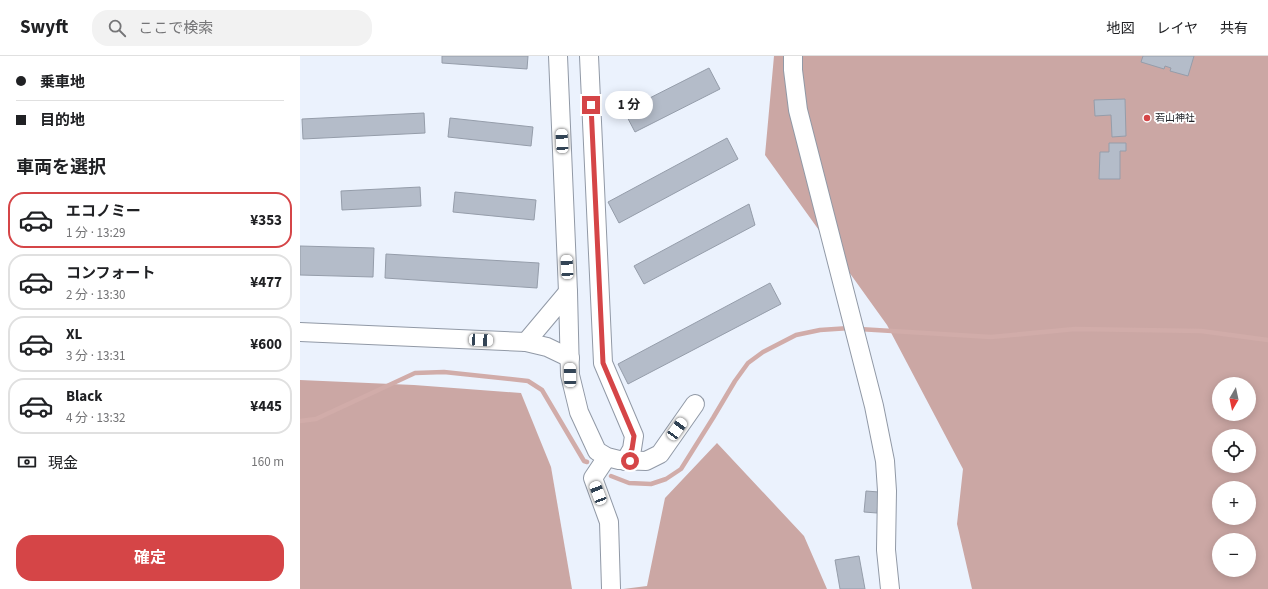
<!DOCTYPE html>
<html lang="ja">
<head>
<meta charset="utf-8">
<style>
  body { margin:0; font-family:"Source Sans 3","Noto Sans JP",sans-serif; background:#f2f2f2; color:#202124; height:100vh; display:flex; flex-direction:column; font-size:15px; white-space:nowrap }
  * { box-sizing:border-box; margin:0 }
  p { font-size:13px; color:#757577 }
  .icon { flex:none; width:22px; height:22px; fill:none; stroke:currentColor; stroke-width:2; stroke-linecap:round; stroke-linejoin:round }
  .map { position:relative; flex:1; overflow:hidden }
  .side { display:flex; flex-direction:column; background:#fff; width:300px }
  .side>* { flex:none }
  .banner { display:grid; align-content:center; height:88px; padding:0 16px; background:#fff }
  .needle { width:26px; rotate:189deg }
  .controls { position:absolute; left:912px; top:321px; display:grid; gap:8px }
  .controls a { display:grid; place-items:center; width:44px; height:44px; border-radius:50%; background:#fff; box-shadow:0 2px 10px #0003; font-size:20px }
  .end { position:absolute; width:18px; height:18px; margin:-9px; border:5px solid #d54547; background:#fff; box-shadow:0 0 0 2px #fff }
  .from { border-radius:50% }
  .bubble { position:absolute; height:28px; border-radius:14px; background:#fff; box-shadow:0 2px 10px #0003; font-size:13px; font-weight:700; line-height:28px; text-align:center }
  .car { position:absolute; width:12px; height:24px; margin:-12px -6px; border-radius:5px; box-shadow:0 0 3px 1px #0007; background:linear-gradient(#fff 24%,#345 0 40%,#fff 0 76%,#345 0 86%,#fff 0) }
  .banner b { display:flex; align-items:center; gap:14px; height:38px; font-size:15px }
  .banner b+b { border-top:1px solid #e0e0e0 }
  .banner i { width:10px; height:10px; background:#202124 }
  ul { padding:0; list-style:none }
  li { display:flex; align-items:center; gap:12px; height:56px; margin:0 8px 6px; padding:0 8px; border:2px solid #e0e0e0; border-radius:16px }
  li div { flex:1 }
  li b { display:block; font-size:15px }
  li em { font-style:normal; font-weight:700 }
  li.on { border-color:#d54547 }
  li>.icon { width:36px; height:36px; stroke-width:1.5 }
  h2 { padding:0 16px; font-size:18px; line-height:48px }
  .pay { display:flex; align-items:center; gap:10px; height:44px; padding:0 16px; font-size:15px }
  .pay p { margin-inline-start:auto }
  .cta { display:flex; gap:8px; margin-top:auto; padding:8px 16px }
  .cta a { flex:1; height:46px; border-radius:16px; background:#d54547; color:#fff; font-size:16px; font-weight:700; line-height:46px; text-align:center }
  header { display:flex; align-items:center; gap:24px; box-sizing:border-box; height:56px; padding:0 20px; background:#fff; border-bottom:1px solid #e0e0e0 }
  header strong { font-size:19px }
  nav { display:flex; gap:22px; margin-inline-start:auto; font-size:14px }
  .search { width:280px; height:36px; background:#f2f2f2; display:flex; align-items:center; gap:10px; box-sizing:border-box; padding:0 14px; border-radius:16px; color:#757577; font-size:15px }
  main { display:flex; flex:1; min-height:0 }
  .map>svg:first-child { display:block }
</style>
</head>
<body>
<header>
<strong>Swyft</strong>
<div class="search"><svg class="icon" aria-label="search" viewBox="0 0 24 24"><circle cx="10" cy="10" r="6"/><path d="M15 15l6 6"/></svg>ここで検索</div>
<nav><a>地図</a><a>レイヤ</a><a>共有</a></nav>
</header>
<main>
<section class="side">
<div class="banner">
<b><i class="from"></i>乗車地</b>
<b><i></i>目的地</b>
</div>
<h2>車両を選択</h2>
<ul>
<li class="on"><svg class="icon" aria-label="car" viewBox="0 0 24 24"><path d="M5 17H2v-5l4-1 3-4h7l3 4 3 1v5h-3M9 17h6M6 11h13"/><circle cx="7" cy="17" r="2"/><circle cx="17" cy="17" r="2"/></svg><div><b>エコノミー</b><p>1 分 · 13:29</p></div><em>¥353</em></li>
<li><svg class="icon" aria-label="car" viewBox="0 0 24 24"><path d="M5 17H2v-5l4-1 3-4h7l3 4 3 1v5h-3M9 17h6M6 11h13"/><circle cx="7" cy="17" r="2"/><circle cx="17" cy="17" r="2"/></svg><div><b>コンフォート</b><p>2 分 · 13:30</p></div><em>¥477</em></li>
<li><svg class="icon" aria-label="car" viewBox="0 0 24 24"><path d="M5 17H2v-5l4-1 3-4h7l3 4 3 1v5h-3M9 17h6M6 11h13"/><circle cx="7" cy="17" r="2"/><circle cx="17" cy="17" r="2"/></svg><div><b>XL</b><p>3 分 · 13:31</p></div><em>¥600</em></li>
<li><svg class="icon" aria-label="car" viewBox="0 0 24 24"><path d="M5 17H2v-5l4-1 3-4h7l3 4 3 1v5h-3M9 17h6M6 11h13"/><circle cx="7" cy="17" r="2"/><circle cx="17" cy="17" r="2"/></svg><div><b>Black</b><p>4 分 · 13:32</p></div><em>¥445</em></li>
</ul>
<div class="pay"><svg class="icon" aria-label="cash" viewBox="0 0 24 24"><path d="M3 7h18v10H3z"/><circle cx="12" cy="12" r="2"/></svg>現金<p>160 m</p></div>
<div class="cta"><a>確定</a></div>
</section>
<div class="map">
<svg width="968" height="533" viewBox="0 0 968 533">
  <rect width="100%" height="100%" fill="#ebf2fd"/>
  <g fill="#cba7a4" fill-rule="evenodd">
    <path d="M474 0H968V533H672L657 468 663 413 587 269 465 99ZM919 328H949V358H919ZM919 380H949V410H919ZM919 432H949V462H919ZM919 484H949V514H919Z"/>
    <polygon points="0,324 114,329 221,337 251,411 272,533 0,533"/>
    <polygon points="417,387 504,480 527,533 323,533 347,530 365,442"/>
  </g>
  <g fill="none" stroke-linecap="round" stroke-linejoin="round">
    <g stroke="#d1aca9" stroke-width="4.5">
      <polyline points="559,273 691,281 775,273 901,275 968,284"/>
      <polyline points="0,365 16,363 115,317 144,316 228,325 242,334 284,405 287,406"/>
      <polyline points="311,420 329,427 351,428 366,423 381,413 413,362 435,325 448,307 463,296 496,279 520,274 550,272"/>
    </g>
  </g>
  <g fill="#b4bcc9" stroke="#959daa">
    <polygon points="142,0 228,0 227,13 142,7"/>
    <polygon points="843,0 894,0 888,20 870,15 871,12 865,10 864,13 841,6"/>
    <polygon points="409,12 420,33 335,76 324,55"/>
    <polygon points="825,43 826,80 812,81 811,59 795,60 794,44"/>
    <polygon points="124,57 125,77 3,83 2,63"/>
    <polygon points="150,62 233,71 231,90 148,81"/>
    <polygon points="427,82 438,103 319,167 308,146"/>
    <polygon points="809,87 826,87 826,95 820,95 820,123 799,123 800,96 809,96"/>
    <polygon points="120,131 121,150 42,154 41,135"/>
    <polygon points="155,136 236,144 234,164 153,156"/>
    <polygon points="449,148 455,169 344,228 334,210"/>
    <polygon points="0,190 74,192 73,221 0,219"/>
    <polygon points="86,198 239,207 237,232 85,222"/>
    <polygon points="470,227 481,248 328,328 318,308"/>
    <polygon points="566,435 579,436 577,457 564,456"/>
    <polygon points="559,500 565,533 540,533 535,504"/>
  </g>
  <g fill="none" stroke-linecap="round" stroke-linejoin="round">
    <g stroke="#9199a6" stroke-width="20">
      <g id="minor">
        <polyline points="258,0 268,236"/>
        <polyline points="289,0 303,307 334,380 332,393 325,405"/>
        <polyline points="493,0 493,14 498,54 574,350 585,405 587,435 586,494 590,533"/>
        <polyline points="0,276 226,286 247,291 270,302"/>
        <polyline points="226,286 268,236 270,319 279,356 297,395 307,401 319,404 346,405 360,398 395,348"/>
        <polyline points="307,401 293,422 309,466 311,532"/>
      </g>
    </g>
    <use href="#minor" stroke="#fff" stroke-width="18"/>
  </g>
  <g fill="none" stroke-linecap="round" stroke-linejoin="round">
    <polyline stroke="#d54547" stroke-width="5" points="291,49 303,307 334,380 332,393 325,405 330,405"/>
  </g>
  <circle fill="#d54547" stroke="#fff" stroke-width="1.5" cx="847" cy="62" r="4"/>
  <g text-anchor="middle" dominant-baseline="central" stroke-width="3.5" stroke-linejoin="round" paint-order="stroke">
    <g font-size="10" fill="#22252a" stroke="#fff" text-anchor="start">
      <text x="855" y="62">若山神社</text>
    </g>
  </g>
</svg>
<div class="controls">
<a><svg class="needle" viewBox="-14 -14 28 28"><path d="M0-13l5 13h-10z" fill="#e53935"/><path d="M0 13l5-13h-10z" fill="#757577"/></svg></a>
<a><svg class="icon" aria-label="locate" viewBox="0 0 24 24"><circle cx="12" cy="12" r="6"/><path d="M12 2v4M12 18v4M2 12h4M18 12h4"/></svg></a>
<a>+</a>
<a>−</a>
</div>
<i class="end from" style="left:330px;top:405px"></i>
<i class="end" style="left:291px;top:49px"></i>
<div class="bubble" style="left:305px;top:35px;width:48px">1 分</div>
<i class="car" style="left:262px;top:85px;rotate:357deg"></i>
<i class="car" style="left:267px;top:211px;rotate:357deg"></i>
<i class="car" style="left:181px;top:284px;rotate:93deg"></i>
<i class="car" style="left:270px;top:319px;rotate:359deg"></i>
<i class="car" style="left:377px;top:373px;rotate:36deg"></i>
<i class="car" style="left:298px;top:437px;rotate:339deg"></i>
</div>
</main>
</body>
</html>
